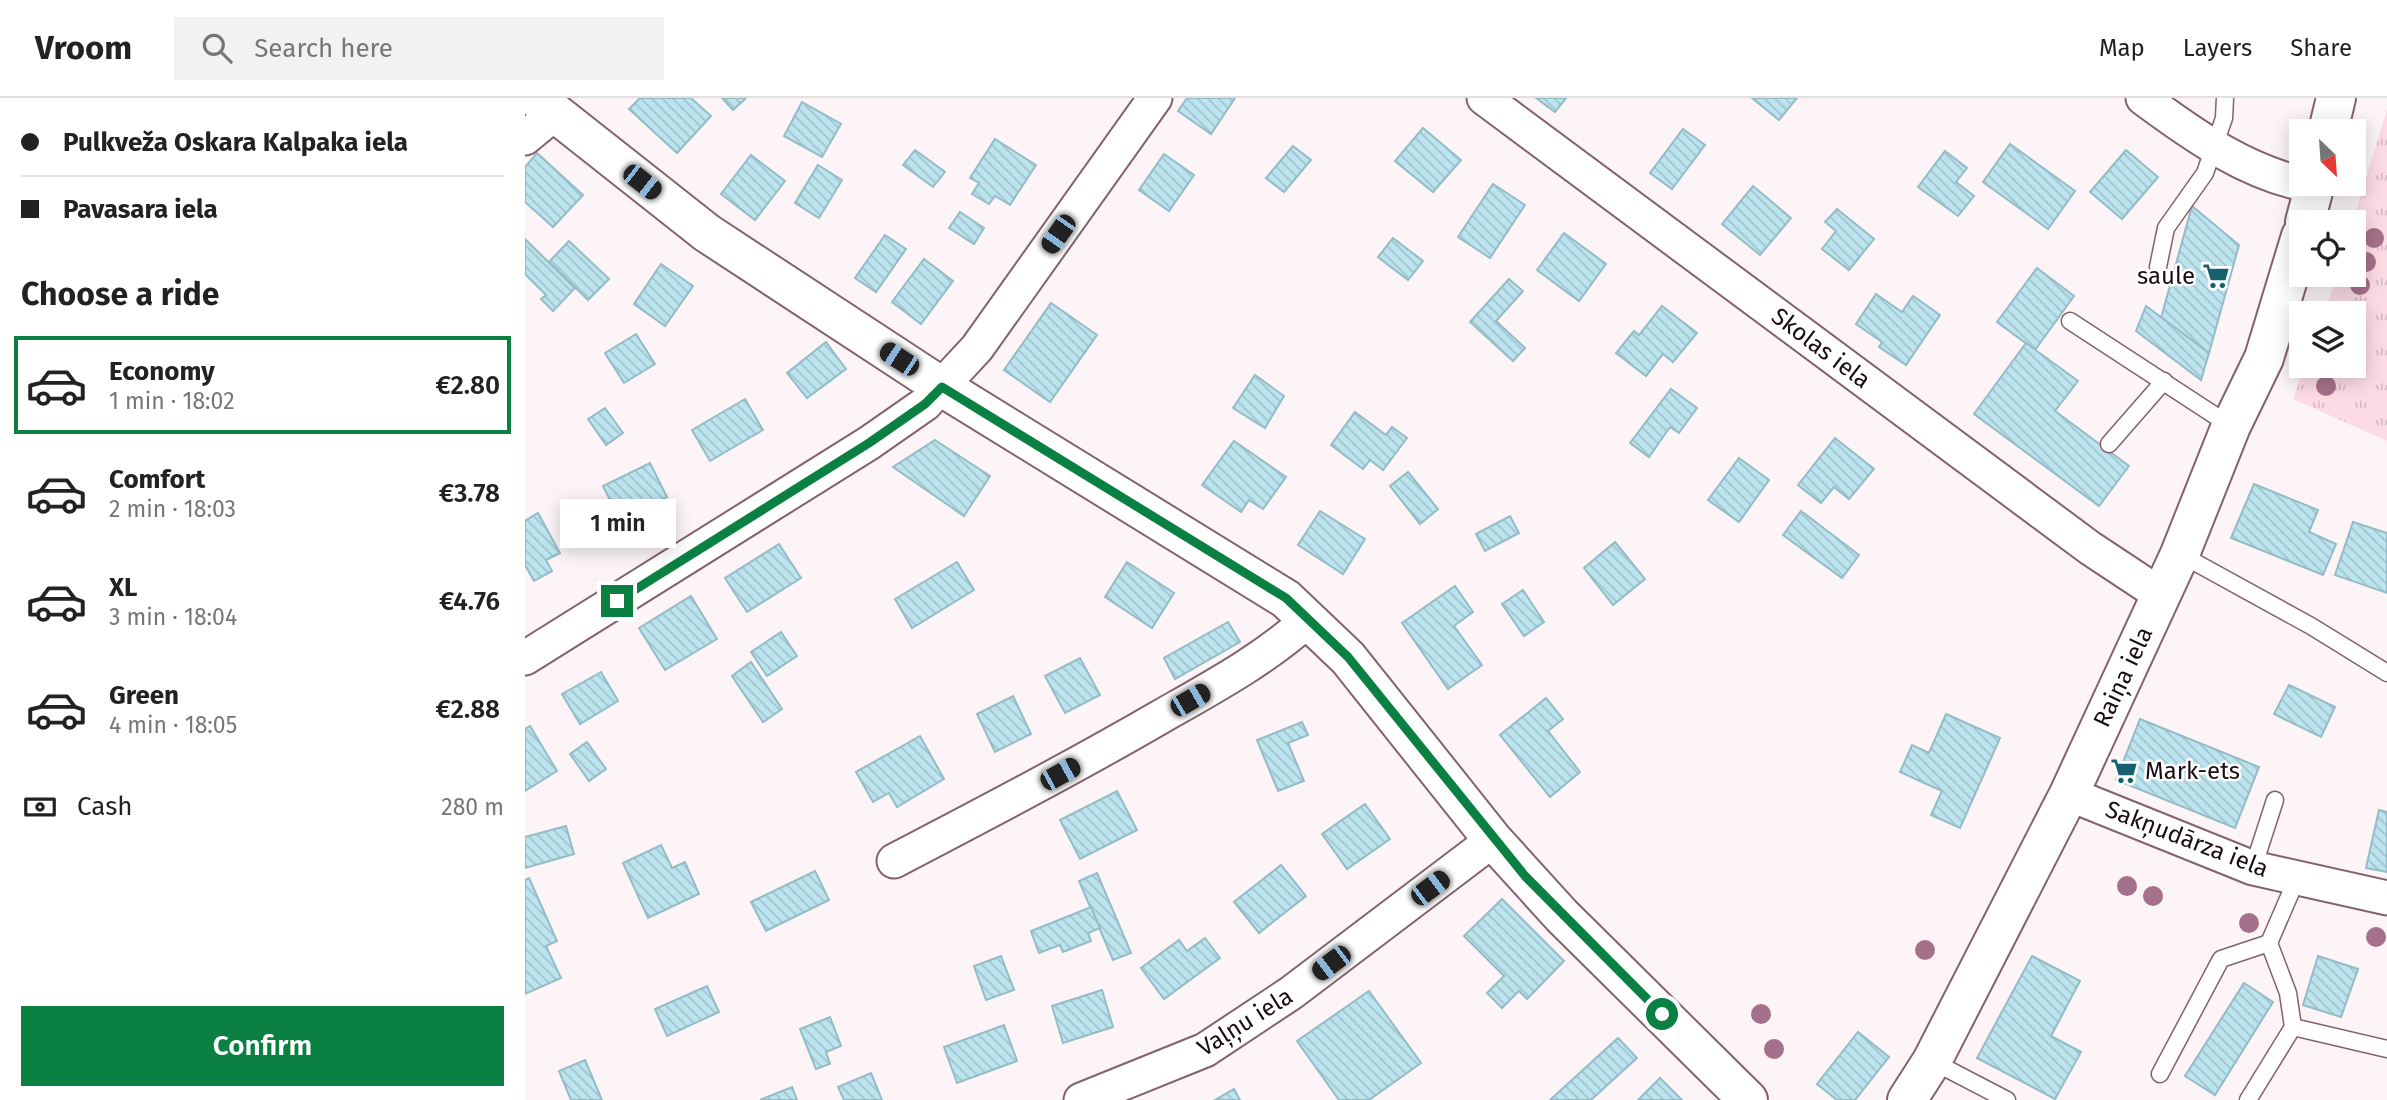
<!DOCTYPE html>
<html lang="en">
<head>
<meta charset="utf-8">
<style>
  body { margin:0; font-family:"Fira Sans",sans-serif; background:#f2f2f2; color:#222; height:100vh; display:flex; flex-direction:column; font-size:26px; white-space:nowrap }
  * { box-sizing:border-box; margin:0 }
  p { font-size:23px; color:#767676 }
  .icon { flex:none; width:38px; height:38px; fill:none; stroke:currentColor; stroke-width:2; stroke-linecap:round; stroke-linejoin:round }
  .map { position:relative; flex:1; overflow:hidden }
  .drawer { display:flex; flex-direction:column; background:#fff; width:525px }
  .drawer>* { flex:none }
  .guide { display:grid; align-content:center; height:154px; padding:0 21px; background:#fff }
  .needle { width:46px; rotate:155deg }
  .buttons { position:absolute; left:1764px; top:21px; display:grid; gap:14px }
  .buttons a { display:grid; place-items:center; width:77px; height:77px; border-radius:0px; background:#fff; box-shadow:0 4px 18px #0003; font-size:35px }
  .end { position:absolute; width:32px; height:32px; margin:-16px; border:9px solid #0b8043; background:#fff; box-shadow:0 0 0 4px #fff }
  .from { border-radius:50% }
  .bubble { position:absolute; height:49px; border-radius:0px; background:#fff; box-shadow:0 4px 18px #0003; font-size:23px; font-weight:600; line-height:49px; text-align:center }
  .car { position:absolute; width:21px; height:42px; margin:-21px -10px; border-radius:9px; box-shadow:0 0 5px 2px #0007; background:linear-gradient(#222 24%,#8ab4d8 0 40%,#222 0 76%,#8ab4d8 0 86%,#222 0) }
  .guide b { display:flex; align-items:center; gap:24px; height:66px; font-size:26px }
  .guide b+b { border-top:2px solid #e0e0e0 }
  .guide i { width:18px; height:18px; background:#222 }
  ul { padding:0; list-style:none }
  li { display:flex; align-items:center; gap:21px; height:98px; margin:0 14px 10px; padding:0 7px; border:4px solid transparent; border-radius:0px }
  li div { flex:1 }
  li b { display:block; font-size:26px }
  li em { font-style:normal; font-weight:600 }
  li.current { border-color:#0b8043 }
  li>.icon { width:63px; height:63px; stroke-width:1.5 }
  h2 { padding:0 21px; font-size:32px; line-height:84px }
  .pay { display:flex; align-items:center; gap:18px; height:77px; padding:0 21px; font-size:26px }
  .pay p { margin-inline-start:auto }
  .button { display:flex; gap:14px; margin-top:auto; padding:14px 21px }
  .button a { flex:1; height:80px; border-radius:0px; background:#0b8043; color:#fff; font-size:28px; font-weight:600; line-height:80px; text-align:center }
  header { display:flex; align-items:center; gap:42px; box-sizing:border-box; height:98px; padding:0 35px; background:#fff; border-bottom:2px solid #e0e0e0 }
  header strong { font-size:33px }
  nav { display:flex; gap:38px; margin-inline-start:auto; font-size:24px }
  .search { width:490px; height:63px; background:#f2f2f2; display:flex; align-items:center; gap:18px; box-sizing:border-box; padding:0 24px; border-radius:0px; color:#767676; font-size:26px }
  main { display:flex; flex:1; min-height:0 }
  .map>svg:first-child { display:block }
</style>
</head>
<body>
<header>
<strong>Vroom</strong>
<div class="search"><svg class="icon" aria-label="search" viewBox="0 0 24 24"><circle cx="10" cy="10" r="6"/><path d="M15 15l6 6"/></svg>Search here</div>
<nav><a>Map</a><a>Layers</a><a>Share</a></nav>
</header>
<main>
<section class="drawer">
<div class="guide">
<b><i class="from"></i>Pulkveža Oskara Kalpaka iela</b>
<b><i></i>Pavasara iela</b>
</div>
<h2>Choose a ride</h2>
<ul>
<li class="current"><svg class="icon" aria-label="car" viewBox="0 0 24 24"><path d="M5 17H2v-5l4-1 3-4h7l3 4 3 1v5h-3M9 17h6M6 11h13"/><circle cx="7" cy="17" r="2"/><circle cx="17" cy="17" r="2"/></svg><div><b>Economy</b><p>1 min · 18:02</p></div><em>€2.80</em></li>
<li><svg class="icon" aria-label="car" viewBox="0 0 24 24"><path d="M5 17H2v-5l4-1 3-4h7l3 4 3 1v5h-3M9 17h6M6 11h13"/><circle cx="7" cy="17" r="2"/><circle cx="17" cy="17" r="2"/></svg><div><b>Comfort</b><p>2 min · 18:03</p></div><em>€3.78</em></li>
<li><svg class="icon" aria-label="car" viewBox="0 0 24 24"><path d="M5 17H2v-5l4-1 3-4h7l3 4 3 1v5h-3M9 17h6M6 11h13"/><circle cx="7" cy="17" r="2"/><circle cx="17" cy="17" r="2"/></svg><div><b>XL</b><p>3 min · 18:04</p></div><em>€4.76</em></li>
<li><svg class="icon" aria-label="car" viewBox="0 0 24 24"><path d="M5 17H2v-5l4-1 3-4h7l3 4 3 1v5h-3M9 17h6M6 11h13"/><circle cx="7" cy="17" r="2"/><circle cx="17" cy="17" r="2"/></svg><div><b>Green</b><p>4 min · 18:05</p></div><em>€2.88</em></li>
</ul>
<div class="pay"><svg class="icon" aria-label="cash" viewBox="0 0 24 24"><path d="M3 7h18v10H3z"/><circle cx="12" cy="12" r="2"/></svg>Cash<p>280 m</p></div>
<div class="button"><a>Confirm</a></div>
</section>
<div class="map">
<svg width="1862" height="1002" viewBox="0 0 1862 1002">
  <defs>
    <pattern id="grass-tufts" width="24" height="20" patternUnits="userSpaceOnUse" patternTransform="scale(1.75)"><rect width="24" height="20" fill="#fcdbe5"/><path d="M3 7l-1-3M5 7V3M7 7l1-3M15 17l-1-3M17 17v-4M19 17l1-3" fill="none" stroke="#d7bbc3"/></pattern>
    <pattern id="building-back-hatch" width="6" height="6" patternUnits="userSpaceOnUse" patternTransform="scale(1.75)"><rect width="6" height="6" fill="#bce4ef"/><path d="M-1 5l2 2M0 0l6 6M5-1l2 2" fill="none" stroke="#a1c2cc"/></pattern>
  </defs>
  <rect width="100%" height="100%" fill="#fcf4f6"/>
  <polygon fill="url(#grass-tufts)" points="1862,11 1862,343 1768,301 1780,268 1829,268 1829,215 1799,215 1812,177 1829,177 1828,124"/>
  <g fill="url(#building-back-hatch)" stroke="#94bcc6" stroke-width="2">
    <polygon points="115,0 166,0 186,18 152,55 104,11"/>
    <polygon points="197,0 221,0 208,12"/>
    <polygon points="662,0 710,0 686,36 653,13"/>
    <polygon points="1011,0 1041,0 1030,14"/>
    <polygon points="1227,0 1272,0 1254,22"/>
    <polygon points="277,4 316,26 297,59 259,38"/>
    <polygon points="898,30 936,62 908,94 870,63"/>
    <polygon points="1158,31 1180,47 1147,91 1125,75"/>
    <polygon points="470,41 511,67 485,107 470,98 464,106 447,96 454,85 445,80"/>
    <polygon points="1485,46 1550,93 1523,131 1458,84"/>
    <polygon points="768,48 786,62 759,94 741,80"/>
    <polygon points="390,52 420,74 408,89 378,67"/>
    <polygon points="1601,52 1633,79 1597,121 1565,94"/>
    <polygon points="1420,53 1442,70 1431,84 1449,98 1433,118 1393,89"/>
    <polygon points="12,55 58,97 28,129 0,104 0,69"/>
    <polygon points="639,56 669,77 644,113 614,92"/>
    <polygon points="226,57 260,83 230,122 196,96"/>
    <polygon points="293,67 317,82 294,120 270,105"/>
    <polygon points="968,86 1000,107 965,160 933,139"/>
    <polygon points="1228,88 1266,120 1235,157 1197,126"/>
    <polygon points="1667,108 1714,147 1684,255 1636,220"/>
    <polygon points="1312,111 1349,141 1324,172 1297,151 1311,133 1300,124"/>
    <polygon points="435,114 459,130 449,146 424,130"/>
    <polygon points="1039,135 1081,166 1054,203 1012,172"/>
    <polygon points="360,137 381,151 351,194 330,180"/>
    <polygon points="868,140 898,163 883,182 853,159"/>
    <polygon points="0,141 50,190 28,213 16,201 21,197 0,176"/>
    <polygon points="44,143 84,181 63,202 24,164"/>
    <polygon points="399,161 428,183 396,226 367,204"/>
    <polygon points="136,166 168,188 140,228 109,206"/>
    <polygon points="1512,170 1549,198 1510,252 1472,224"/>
    <polygon points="984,181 998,193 971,223 1000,250 988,263 945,224"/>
    <polygon points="1351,196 1377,214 1388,198 1415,217 1381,267 1354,249 1357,244 1331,226"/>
    <polygon points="526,205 572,237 525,304 479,272"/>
    <polygon points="1137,208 1172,235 1148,264 1138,256 1121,278 1091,255 1109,233 1114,237"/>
    <polygon points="1621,208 1684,255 1676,282 1611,233"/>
    <polygon points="111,236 130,266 99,285 80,255"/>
    <polygon points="301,244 321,271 282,300 262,275"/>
    <polygon points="1501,245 1553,283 1530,313 1604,368 1574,408 1449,316"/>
    <polygon points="730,277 759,298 740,330 708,310"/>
    <polygon points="1146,291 1172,310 1154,335 1145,329 1124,359 1105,345"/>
    <polygon points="220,301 238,332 185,363 167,332"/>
    <polygon points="80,310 98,335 81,347 63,321"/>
    <polygon points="830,314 861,337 867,329 882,340 858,372 845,362 838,371 806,347"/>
    <polygon points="1310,340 1349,371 1324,401 1309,389 1296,405 1273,387"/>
    <polygon points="410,342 465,378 439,418 368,369"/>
    <polygon points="709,343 761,379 738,411 724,402 716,414 677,387"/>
    <polygon points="1214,360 1244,382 1214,424 1183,402"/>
    <polygon points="125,365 142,399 95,422 78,388"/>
    <polygon points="883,374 913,411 895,426 865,388"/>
    <polygon points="1729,386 1793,412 1784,434 1811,446 1798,477 1706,440"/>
    <polygon points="795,413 840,441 818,476 773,447"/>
    <polygon points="1276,413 1334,457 1317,480 1258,437"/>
    <polygon points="13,415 35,455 21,462 27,473 9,483 0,467 0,423"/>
    <polygon points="985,418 994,435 960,453 951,436"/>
    <polygon points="1828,424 1862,435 1862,495 1810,477"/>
    <polygon points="1090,444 1120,481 1088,507 1059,470"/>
    <polygon points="254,446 276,480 222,514 200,480"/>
    <polygon points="432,464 449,492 387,530 370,501"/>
    <polygon points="602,464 649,495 627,530 580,499"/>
    <polygon points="930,488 948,514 929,528 957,567 923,591 877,525"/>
    <polygon points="998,492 1019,524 999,538 977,506"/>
    <polygon points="166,498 192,541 140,572 114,530"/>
    <polygon points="703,524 715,544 650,581 639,560"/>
    <polygon points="256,534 272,558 242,578 226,554"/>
    <polygon points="555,560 575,597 540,615 520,578"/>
    <polygon points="226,564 257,611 238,624 207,578"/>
    <polygon points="76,574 93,603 55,626 37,596"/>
    <polygon points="1764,587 1810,609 1796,639 1749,616"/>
    <polygon points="488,598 506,636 470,654 452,616"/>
    <polygon points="1021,600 1038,621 1023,633 1055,674 1025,699 975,637"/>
    <polygon points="1421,616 1475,640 1435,730 1406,717 1417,693 1375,674 1387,647 1404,655"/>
    <polygon points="1615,621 1734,669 1710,730 1591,682"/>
    <polygon points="777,624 783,637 763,645 779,683 753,693 732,642"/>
    <polygon points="5,628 32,673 0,693 0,631"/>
    <polygon points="395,638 419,681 372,709 364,695 348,704 331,674"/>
    <polygon points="62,644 81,671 64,683 45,656"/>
    <polygon points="592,693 612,732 555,761 535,722"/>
    <polygon points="840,706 865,741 822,771 797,736"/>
    <polygon points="1854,712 1862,714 1862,774 1841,770"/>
    <polygon points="41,728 49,756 0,770 0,739"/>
    <polygon points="136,747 147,770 160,764 174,796 123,820 98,765"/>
    <polygon points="756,767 781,798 734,835 709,804"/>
    <polygon points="290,773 304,802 241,833 226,804"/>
    <polygon points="572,775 606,855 588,862 554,783"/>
    <polygon points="4,780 32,843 21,848 36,880 0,896 0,782"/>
    <polygon points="977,801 1039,863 1002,901 994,893 977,910 962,895 979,878 939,838"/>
    <polygon points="566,809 575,830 563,835 566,843 538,854 535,847 514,855 506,833"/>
    <polygon points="680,840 695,860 639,901 616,870 654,842 662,853"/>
    <polygon points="476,858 489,892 461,902 449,868"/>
    <polygon points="1507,858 1555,883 1526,938 1556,954 1530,1001 1452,960"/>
    <polygon points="1793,858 1833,871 1816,919 1778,907"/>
    <polygon points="1719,885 1748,904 1690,997 1660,978"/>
    <polygon points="182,888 194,914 142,938 130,911"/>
    <polygon points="577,892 588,929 538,945 527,908"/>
    <polygon points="844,893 896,965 844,1002 814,1002 772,943"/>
    <polygon points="305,919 316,948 301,954 305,966 291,971 275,931"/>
    <polygon points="479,927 492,963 432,985 419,949"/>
    <polygon points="1333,934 1364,959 1330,1002 1312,1002 1292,986"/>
    <polygon points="1093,940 1112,960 1066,1002 1025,1002"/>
    <polygon points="60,962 77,1002 46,1002 34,973"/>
    <polygon points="346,975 357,1002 319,1002 313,989"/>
    <polygon points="1135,980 1157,1002 1113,1002"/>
    <polygon points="267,989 272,1002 235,1002"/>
    <polygon points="709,991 715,1002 690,1002"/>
  </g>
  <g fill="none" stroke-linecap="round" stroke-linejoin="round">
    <g stroke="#83626d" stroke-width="19">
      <g id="lane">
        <polyline points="1633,169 1641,130 1680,75 1699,20 1700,0"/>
        <polyline points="1545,223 1706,328"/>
        <polyline points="1584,346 1639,283"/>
        <polyline points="1655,456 1786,528 1862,575"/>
        <polyline points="1728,770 1750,702"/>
        <polyline points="1744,845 1772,780"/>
        <polyline points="1768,929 1862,951"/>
        <polyline points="1407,963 1482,1002"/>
        <polyline points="1635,976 1696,861 1744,845 1763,895 1768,929 1723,1002"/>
      </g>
    </g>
    <g stroke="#83626d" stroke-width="37">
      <g id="street">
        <polyline points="959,0 1565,450 1636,497"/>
        <path d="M1618 0C1669 38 1726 78 1789 88"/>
        <polyline points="0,40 29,16"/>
        <polyline points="0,560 344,345 400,306 452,250 630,0"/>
        <polyline points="1544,696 1728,770 1862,800"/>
        <path d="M369 763C459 716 549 669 637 618 688 589 740 561 784 521"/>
        <polyline points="556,1002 680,952 766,895 968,742"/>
      </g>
    </g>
    <g stroke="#83626d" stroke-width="42">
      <g id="secondary">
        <polyline points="11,0 182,135 417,289 761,501 823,560 968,742 1037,818 1223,1002"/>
        <polyline points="1803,33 1811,0"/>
        <polyline points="1780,124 1790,86"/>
        <polyline points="1382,1002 1407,963 1544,696 1655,456 1706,328 1739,260 1776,138"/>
      </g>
    </g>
    <use href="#lane" stroke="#fff" stroke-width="16"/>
    <use href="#street" stroke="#fff" stroke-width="33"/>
    <use href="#secondary" stroke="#fff" stroke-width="38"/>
  </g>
  <g fill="#a5718a">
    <circle cx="1849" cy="140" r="10"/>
    <circle cx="1841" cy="164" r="10"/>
    <circle cx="1835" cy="187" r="10"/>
    <circle cx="1801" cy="288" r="10"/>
    <circle cx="1602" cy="788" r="10"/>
    <circle cx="1628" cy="798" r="10"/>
    <circle cx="1724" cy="825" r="10"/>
    <circle cx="1851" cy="839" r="10"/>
    <circle cx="1400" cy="852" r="10"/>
    <circle cx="1236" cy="916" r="10"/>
    <circle cx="1249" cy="951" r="10"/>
  </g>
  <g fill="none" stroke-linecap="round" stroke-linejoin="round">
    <polyline stroke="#0b8043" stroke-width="9" points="92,503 344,345 400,306 417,289 761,500 823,559 1000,778 1137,916"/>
  </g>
  <defs>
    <g id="supermarket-bare" transform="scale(2.1)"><path d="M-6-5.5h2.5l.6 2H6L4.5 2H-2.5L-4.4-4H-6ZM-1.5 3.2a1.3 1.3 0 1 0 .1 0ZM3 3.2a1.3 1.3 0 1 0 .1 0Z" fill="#17606f" stroke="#fff" stroke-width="2.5" paint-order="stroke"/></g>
  </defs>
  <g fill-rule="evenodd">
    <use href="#supermarket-bare" x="1691" y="178"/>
    <use href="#supermarket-bare" x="1599" y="673"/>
  </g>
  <g text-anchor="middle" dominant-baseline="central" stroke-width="5" stroke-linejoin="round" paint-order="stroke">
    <g font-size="24" fill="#1a0d12" stroke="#fff" text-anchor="end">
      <text x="1670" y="178">saule</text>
      <text x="1620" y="673" text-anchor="start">Mark-ets</text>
    </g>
    <g font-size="24" fill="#1a0d12" stroke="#fff">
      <text transform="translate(1296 250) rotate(37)">Skolas iela</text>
      <text transform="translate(1598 579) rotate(-65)">Raiņa iela</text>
      <text transform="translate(1662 741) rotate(21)">Sakņudārza iela</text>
      <text transform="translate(720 924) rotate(-32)">Vaļņu iela</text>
    </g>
  </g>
</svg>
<div class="buttons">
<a><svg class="needle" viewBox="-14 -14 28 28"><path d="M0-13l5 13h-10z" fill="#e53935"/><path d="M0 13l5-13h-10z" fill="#767676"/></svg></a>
<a><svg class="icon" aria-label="locate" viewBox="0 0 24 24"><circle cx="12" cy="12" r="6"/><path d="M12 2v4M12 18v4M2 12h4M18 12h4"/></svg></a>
<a><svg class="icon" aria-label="layers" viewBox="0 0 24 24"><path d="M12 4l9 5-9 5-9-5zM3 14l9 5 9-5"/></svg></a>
</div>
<i class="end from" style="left:1137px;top:916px"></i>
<i class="end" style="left:92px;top:503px"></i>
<div class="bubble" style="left:35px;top:401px;width:116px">1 min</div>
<i class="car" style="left:117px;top:84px;rotate:128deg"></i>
<i class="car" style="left:533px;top:136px;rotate:215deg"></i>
<i class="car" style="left:374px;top:261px;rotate:303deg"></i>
<i class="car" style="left:665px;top:602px;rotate:60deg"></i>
<i class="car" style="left:535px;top:676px;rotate:61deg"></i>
<i class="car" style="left:905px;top:790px;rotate:53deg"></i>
<i class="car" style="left:806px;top:865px;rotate:233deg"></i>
</div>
</main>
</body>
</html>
